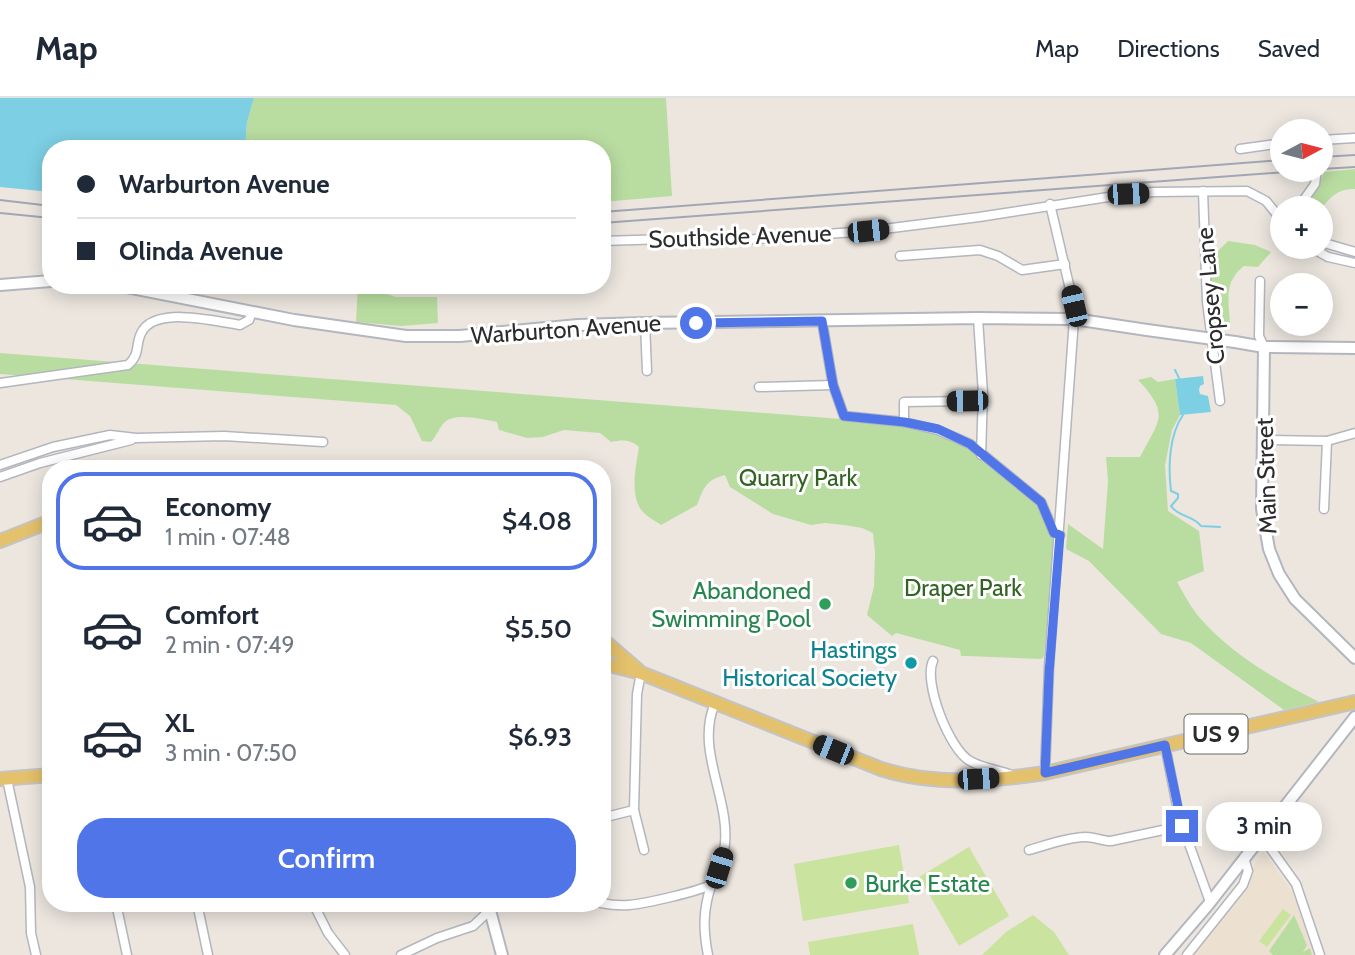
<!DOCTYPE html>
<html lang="en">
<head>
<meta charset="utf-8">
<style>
  body { margin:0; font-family:Cabin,sans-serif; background:#f6f6f7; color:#1f2937; height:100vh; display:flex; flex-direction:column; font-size:26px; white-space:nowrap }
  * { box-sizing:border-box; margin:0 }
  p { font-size:23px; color:#747a83 }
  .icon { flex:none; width:38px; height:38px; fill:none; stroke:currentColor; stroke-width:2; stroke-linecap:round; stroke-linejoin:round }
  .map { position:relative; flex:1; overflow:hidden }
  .drawer { position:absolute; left:42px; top:362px; width:569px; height:452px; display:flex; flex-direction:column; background:#fff; border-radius:28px; box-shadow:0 4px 18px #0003 }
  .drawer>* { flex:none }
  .guide { position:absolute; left:42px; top:42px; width:569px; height:154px; border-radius:28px; box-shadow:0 4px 18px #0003; display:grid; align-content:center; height:154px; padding:0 35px; background:#fff }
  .needle { width:46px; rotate:83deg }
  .controls { position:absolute; left:1270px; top:21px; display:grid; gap:14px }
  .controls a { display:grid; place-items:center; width:63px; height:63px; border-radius:50%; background:#fff; box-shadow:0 4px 18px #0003; font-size:35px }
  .end { position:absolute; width:32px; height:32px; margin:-16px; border:9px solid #4f75e9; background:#fff; box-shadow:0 0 0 4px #fff }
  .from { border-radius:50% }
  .bubble { position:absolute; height:49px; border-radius:24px; background:#fff; box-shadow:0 4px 18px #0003; font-size:23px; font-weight:600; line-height:49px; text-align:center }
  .car { position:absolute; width:21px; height:42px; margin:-21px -10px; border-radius:9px; box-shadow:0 0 5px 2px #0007; background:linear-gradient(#222 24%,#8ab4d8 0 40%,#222 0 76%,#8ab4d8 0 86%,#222 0) }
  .guide b { display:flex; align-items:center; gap:24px; height:66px; font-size:26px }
  .guide b+b { border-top:2px solid #e0e1e3 }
  .guide i { width:18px; height:18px; background:#1f2937 }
  ul { padding:12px 0 0; list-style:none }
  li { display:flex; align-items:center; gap:21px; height:98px; margin:0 14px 10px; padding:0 21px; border:4px solid transparent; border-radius:28px }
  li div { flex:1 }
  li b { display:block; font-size:26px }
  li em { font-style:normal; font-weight:600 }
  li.selected { border-color:#4f75e9 }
  li>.icon { width:63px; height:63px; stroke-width:1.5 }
  .primary-button { display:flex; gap:14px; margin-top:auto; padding:14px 35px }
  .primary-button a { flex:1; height:80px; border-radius:28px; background:#4f75e9; color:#fff; font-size:28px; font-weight:600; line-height:80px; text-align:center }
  header { display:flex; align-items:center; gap:42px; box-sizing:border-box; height:98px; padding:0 35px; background:#fff; border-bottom:2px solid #e0e1e3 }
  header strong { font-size:33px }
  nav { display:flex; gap:38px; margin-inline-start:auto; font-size:24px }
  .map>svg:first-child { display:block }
</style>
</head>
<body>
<header>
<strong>Map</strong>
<nav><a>Map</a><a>Directions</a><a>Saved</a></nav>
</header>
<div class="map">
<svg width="1355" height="857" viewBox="0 0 1355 857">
  <rect width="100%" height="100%" fill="#ece6df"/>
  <polygon fill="#ece1d1" points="1263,753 1293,795 1314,857 1193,857 1242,797 1250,784 1254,769"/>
  <g fill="#b9dda1">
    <polygon points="254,0 666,0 672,98 602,104 602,51 245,51 247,24"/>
    <path d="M1355 71V91C1339 90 1330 99 1321 111L1305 110 1319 88 1324 74Z"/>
    <path d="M1228 143 1255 147 1271 154 1258 169 1244 168C1223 184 1229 203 1230 226L1210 222 1208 157 1215 156Z"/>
    <polygon points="358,187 396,199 437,199 438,225 401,228 356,224"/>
    <path d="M0 255 904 326 951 340 965 346 1038 404 1047 427 1055 441 1044 557 1043 560 1040 561 966 558H961L960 552 896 535 892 538 867 517 874 488 875 455 873 435 862 430 844 427 825 425 811 427 773 416 730 389 725 377C706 382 704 389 697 407L661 427C656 423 647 419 643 414 629 399 636 368 639 349 630 341 622 342 611 344L600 335 564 332 543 339 527 340 499 332 497 324C484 322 457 314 445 324 439 329 437 338 431 344L422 343 410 318 396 307 0 276Z"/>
    <path d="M1151 279 1158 284 1175 281 1180 317 1172 332 1165 367 1168 413 1199 433 1204 473 1177 484C1184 496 1191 510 1200 520 1232 557 1277 582 1319 604L1284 612 1191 545 1161 536 1089 463 1066 451 1068 426 1103 451 1108 383 1106 359H1140C1160 321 1170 316 1138 282Z"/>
    <polygon points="1294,817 1307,847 1303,854 1310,850 1312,857 1273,857 1269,853"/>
  </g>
  <g fill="#cae39e">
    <polygon points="899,747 909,805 803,823 794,766"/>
    <polygon points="969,749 1009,818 959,848 919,779"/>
    <polygon points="1283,811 1291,817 1267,849 1259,843"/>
    <polygon points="1033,817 1054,834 1069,857 982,857 1006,834"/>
    <polygon points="913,826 919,857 810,857 808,844"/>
  </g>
  <g fill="#7dcfe4">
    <polygon points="0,0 254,0 247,24 245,51 51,51 51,94 0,89"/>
    <polygon points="1203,278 1204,286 1200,288 1199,292 1200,296 1208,298 1211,314 1180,317 1175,281"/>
  </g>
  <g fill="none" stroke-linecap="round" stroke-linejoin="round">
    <g stroke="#7dcfe4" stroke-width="2">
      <polyline points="1175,272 1179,280"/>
      <path d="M1183 317C1169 337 1168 369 1171 393L1178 396V400L1171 408C1178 419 1193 417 1201 428L1220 429"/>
    </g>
    <g stroke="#b3b6be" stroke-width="11">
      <g id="street">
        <polyline points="1321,42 1355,40"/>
        <polyline points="1240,51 1283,45"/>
        <polyline points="1203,93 1207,204 1220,303"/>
        <polyline points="1298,110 1315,86 1317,72"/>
        <polyline points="602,143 668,141 715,144 868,133 979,119 1128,96 1154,94 1247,93 1266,103 1283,124"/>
        <polyline points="1321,144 1355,154"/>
        <polyline points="1310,149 1328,159 1355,165"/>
        <polyline points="900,158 980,152 998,158 1022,172 1065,166"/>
        <polyline points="1260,183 1259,238 1264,249"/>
        <polyline points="978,220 983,296 981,357"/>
        <polyline points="822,223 833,287 844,318 904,324 938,332 970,346 1041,404 1054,435 1060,437"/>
        <polyline points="645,225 647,273"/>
        <path d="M0 285 128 267C142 255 134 244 143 232 159 209 216 223 240 227L249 222 252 214"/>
        <polyline points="759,289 833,287"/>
        <polyline points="904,324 904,304 967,303"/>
        <polyline points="1263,342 1327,343 1355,335"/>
        <polyline points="0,367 53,349 110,337 136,340 224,338 323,344"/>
        <polyline points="0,379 40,365 131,342"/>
        <polyline points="1324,411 1327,343"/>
        <path d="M933 563C923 584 949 651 970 663 982 670 999 672 1012 677"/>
        <polyline points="641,575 637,596 634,712 644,752"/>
        <polyline points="1165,647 1179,718 1210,804"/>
        <polyline points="1045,675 1049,569 1074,221 1074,208 1050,106"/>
        <polyline points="7,681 30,789 31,835 36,857"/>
        <polyline points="602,720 634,712"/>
        <polyline points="1261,737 1296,786 1320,857"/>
        <path d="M1029 752C1047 747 1065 740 1084 739 1093 738 1101 743 1111 743L1182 728"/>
        <polyline points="116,805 127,857"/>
        <polyline points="197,805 208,857"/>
        <polyline points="313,805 328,835 345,857"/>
        <path d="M601 805C611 807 619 808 629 807 644 806 701 793 712 786"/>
        <polyline points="401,857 437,840 473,828 490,812"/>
        <path d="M708 857C703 832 703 812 711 788 716 777 722 765 724 753 733 703 694 654 715 605"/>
        <polyline points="1187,857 1243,787 1248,773 1244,760"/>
      </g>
    </g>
    <g stroke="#b3b6be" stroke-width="14">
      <g id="secondary">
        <polyline points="0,187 51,183"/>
        <polyline points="116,187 294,222 406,238 460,238 578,227 645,225 978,220 1074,221 1147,232"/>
        <polyline points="1235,244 1264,249 1355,250"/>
        <polyline points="1264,249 1262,411 1269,451 1279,476 1295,501 1355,560"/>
        <polyline points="488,805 502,857"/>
        <polyline points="1165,857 1208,807 1355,619"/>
      </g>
    </g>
    <g stroke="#c4c4c4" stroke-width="16">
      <g id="primary">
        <polyline points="0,443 51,423"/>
        <polyline points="602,541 638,572"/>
        <path d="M602 565 641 575 881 671C935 688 991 683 1045 675L1355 604"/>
        <polyline points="0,681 51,677"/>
      </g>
    </g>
    <use href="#street" stroke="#fff" stroke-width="8"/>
    <use href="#secondary" stroke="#fff" stroke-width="10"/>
    <use href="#primary" stroke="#e4c16c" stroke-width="12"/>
    <g stroke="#a2a6b4" stroke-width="2">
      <polyline points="1321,59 1355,57"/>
      <polyline points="1321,71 1355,69"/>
      <polyline points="0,102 51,108"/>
      <polyline points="602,114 1283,62"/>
      <polyline points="0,115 51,120"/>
      <polyline points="602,125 1312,72"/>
    </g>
    <g stroke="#b3b6be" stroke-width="14" stroke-linecap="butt">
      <polyline id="secondary-bridge" points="1147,232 1235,244"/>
    </g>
    <use href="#secondary-bridge" stroke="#fff" stroke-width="10"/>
  </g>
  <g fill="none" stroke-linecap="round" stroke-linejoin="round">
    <polyline stroke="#4f75e9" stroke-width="9" points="696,225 822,223 833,287 844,318 904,324 938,331 970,346 1041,404 1054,435 1060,437 1049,575 1045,675 1165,647 1182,728"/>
  </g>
  <g fill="#2e9e5b" stroke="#fff" stroke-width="2.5">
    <circle cx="825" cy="506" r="7"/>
    <circle cx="851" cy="785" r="7"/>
  </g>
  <circle fill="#0f9aa8" stroke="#fff" stroke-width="2.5" cx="911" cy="565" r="7"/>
  <g text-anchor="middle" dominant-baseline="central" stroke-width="6" stroke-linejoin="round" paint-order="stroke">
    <rect fill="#fff" stroke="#6b6b6b" stroke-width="2" x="1184.5" y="616.5" width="63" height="39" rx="5"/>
    <g font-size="23" font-weight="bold" fill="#2c2c2c">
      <text x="1216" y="636">US 9</text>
    </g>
    <g font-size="24" fill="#2c2c2c" stroke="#fff">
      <text transform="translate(740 138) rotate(-2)">Southside Avenue</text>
      <text transform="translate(1210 198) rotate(-95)">Cropsey Lane</text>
      <text transform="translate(566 231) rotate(-4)">Warburton Avenue</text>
      <text transform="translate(1266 378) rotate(-92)">Main Street</text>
    </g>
    <g font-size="24" fill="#336322" stroke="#fff">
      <text x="798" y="379">Quarry Park</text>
      <text x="963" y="489">Draper Park</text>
    </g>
    <g font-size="24" fill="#27864d" stroke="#fff" text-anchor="end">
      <text x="811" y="492">Abandoned<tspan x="811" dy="28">Swimming Pool</tspan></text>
      <text x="865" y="785" text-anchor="start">Burke Estate</text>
    </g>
    <g font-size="24" fill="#0d838f" stroke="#fff" text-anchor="end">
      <text x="897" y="551">Hastings<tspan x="897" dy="28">Historical Society</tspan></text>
    </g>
  </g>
</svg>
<div class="controls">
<a><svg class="needle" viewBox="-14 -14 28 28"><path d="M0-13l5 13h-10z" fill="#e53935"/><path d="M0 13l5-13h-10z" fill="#747a83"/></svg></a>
<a>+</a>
<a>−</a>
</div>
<i class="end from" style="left:696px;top:225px"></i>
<i class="end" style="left:1182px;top:728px"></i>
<div class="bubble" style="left:1206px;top:704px;width:116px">3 min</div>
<i class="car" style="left:1128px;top:96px;rotate:88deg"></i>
<i class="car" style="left:868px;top:133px;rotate:84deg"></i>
<i class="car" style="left:1074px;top:208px;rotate:347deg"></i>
<i class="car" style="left:967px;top:303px;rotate:269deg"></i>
<i class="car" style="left:833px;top:652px;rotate:292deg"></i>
<i class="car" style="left:978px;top:681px;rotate:87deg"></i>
<i class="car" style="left:719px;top:770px;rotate:17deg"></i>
<div class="guide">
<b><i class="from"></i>Warburton Avenue</b>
<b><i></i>Olinda Avenue</b>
</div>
<section class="drawer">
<ul>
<li class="selected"><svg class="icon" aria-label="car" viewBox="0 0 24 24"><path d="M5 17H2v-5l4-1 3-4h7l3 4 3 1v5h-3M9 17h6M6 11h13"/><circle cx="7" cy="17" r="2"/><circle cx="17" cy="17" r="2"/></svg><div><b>Economy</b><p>1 min · 07:48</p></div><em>$4.08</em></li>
<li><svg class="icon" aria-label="car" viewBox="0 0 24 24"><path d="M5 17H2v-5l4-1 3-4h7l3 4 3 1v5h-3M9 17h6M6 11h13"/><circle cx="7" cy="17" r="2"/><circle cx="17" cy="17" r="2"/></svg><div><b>Comfort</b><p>2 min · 07:49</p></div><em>$5.50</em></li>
<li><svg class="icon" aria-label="car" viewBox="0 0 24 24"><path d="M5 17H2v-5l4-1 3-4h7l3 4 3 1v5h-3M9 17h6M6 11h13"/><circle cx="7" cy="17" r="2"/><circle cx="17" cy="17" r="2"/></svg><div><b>XL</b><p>3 min · 07:50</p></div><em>$6.93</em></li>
</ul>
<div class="primary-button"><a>Confirm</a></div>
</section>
</div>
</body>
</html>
